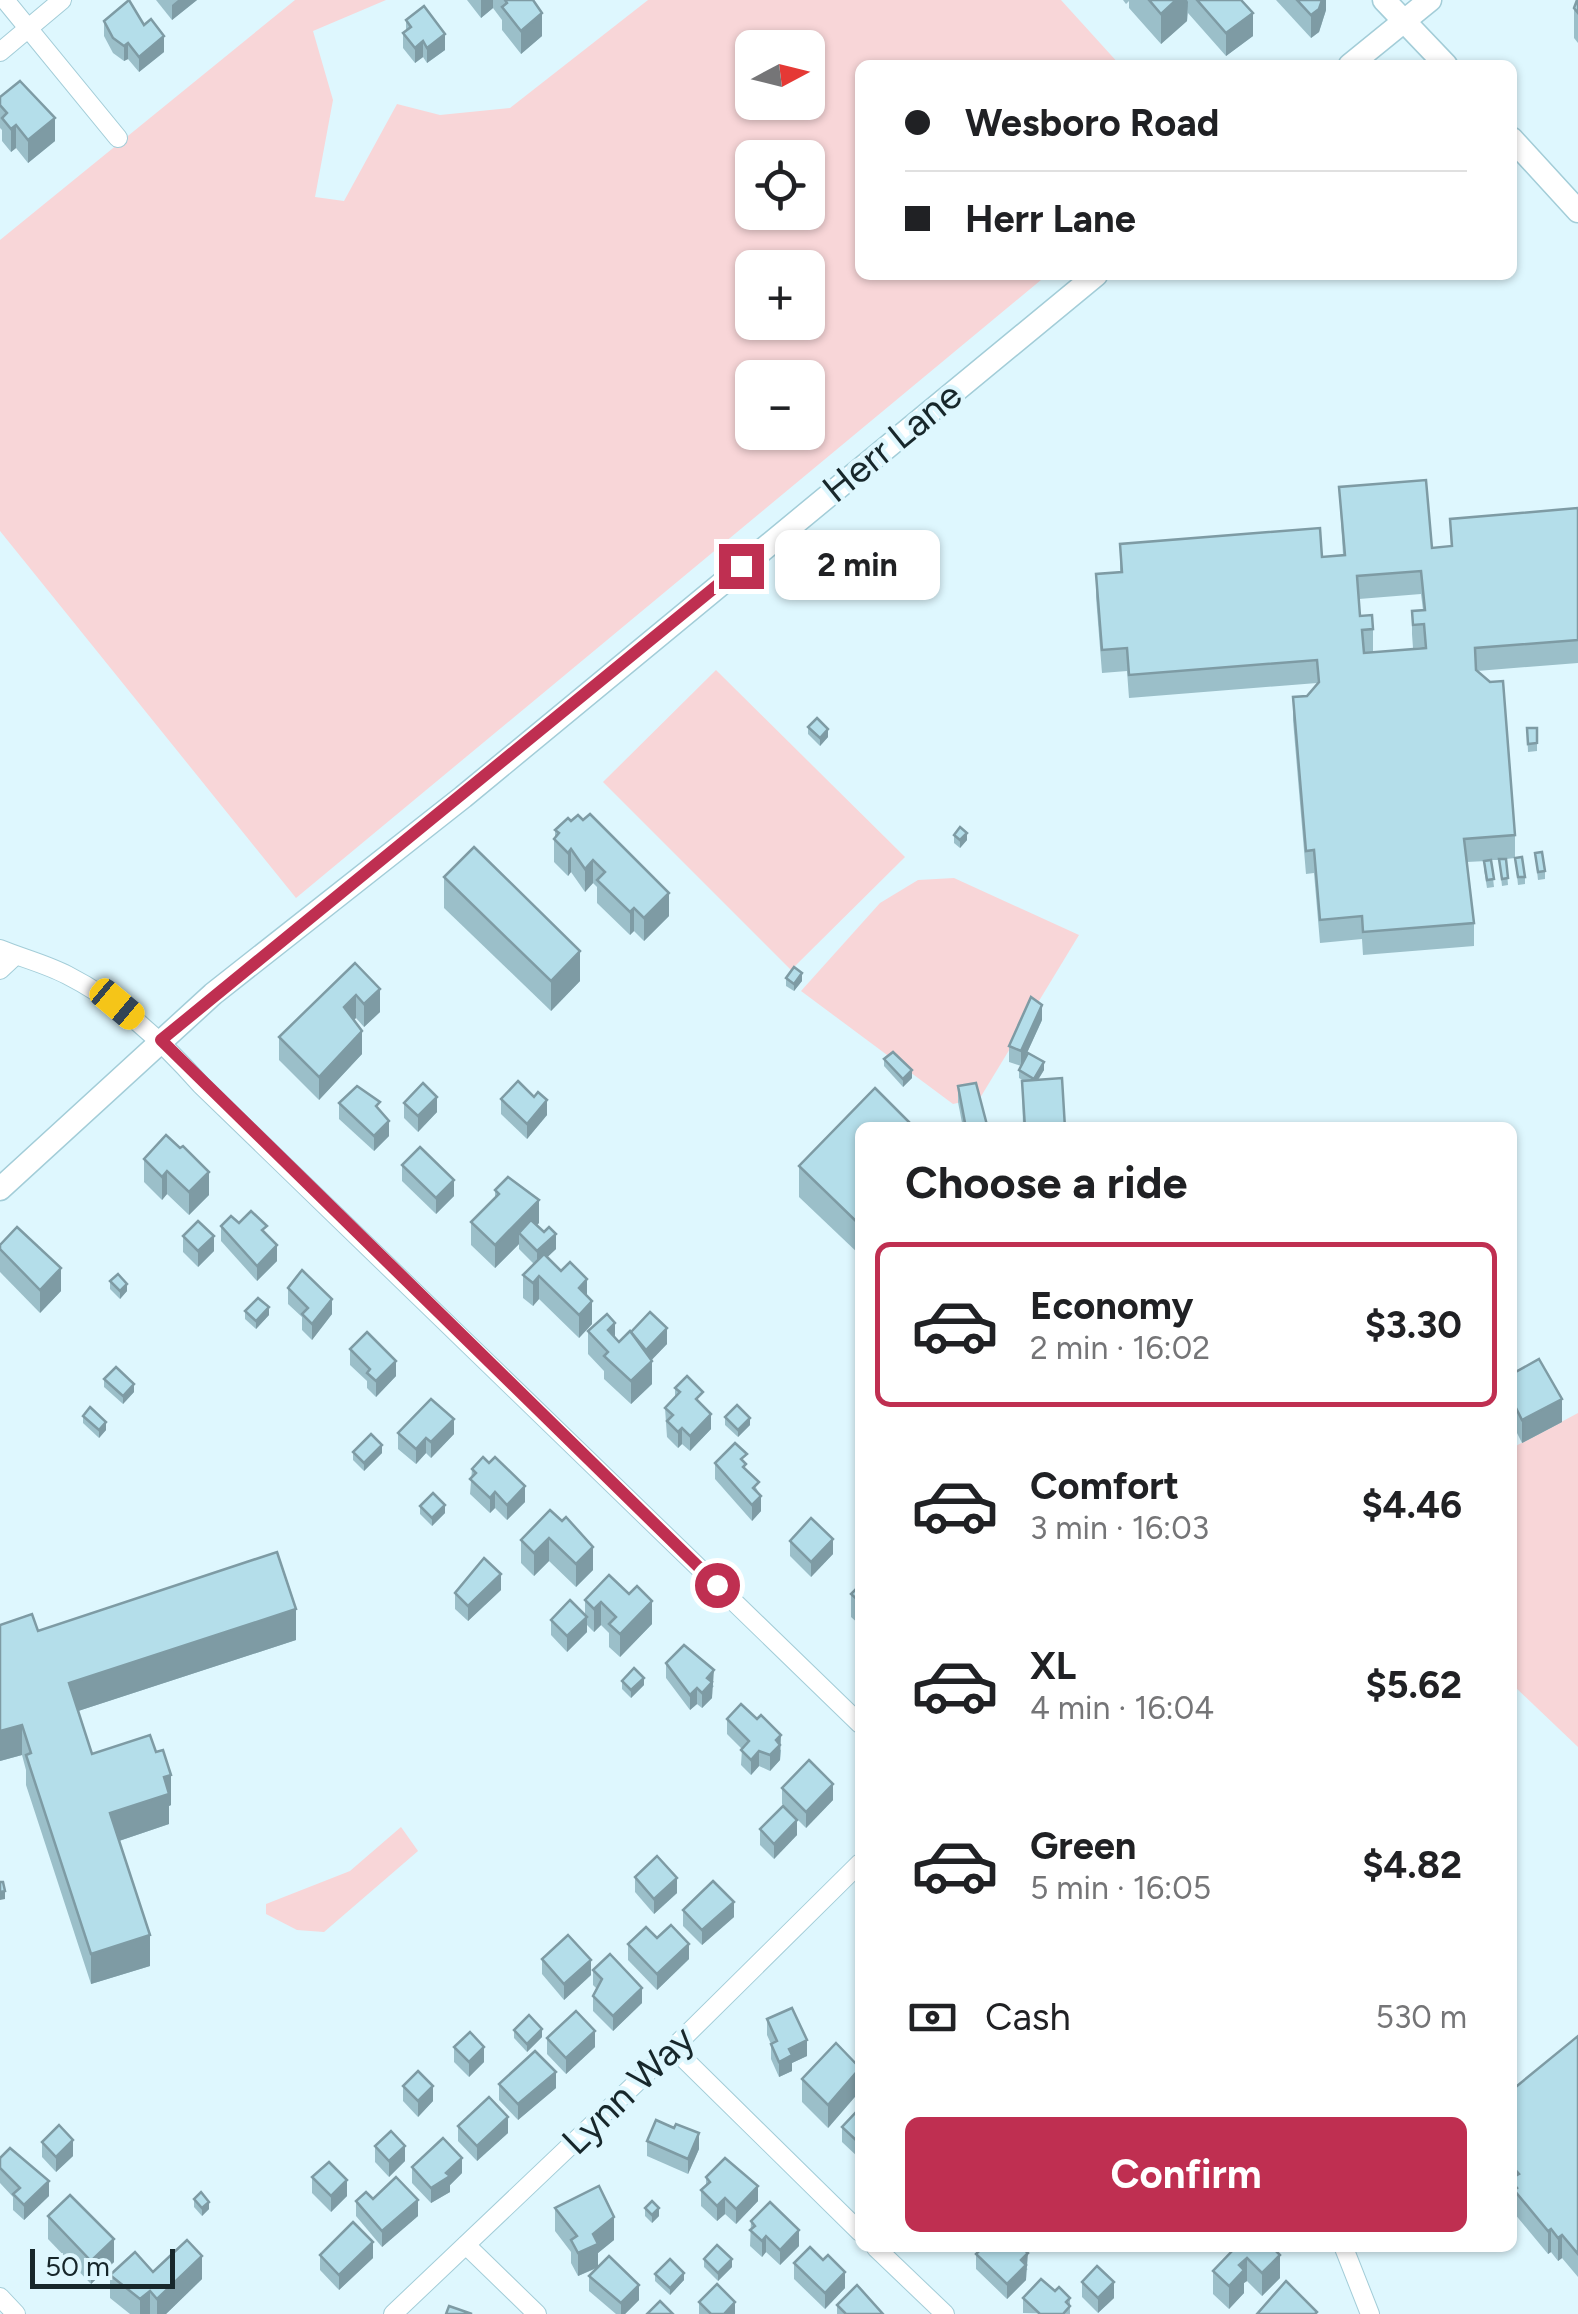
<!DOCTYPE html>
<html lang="en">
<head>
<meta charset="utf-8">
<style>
  body { margin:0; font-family:Figtree,sans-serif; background:#f6f6f6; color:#202124; height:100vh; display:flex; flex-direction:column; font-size:38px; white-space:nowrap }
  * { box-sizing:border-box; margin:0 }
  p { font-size:32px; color:#757577 }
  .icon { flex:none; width:55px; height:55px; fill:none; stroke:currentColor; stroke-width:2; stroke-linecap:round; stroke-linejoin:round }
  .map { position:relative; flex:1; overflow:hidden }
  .panel { position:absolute; left:855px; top:1122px; width:662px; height:1130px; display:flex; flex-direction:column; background:#fff; border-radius:15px; box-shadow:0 2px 8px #0004 }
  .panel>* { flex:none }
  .hud { position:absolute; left:855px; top:60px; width:662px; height:220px; border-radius:15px; box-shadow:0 2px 8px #0004; display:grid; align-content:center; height:220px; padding:0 50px; background:#fff }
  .needle { width:65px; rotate:83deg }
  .controls { position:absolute; left:735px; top:30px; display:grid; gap:20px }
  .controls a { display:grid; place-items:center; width:90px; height:90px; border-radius:15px; background:#fff; box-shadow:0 2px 8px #0004; font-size:50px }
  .scale { position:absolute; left:30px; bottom:25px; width:145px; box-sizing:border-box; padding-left:10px; border:5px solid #17272b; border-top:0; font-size:28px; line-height:35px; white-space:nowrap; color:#17272b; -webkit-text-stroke:8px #def7fe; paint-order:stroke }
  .end { position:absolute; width:45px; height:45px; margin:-22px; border:12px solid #bf2f51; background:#fff; box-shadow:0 0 0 5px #fff }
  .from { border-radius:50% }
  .bubble { position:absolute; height:70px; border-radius:15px; background:#fff; box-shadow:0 2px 8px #0004; font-size:32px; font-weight:700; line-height:70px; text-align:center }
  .car { position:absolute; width:30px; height:60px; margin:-30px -15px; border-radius:12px; box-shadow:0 0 8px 2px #0007; background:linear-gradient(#f5c518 24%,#345 0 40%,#f5c518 0 76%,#345 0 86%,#f5c518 0) }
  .hud b { display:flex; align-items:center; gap:35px; height:95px; font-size:38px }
  .hud b+b { border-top:2px solid #e0e0e0 }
  .hud i { width:25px; height:25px; background:#202124 }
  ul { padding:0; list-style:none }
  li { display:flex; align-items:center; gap:30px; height:165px; margin:0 20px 15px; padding:0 30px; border:5px solid transparent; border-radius:15px }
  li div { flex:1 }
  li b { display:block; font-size:38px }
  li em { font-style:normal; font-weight:700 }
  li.current { border-color:#bf2f51 }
  li>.icon { width:90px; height:90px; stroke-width:1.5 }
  h2 { padding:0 50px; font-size:45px; line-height:120px }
  .pay { display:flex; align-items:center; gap:25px; height:110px; padding:0 50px; font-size:38px }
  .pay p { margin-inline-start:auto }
  .primary-button { display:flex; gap:20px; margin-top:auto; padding:20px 50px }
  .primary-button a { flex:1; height:115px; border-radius:15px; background:#bf2f51; color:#fff; font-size:40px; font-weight:700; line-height:115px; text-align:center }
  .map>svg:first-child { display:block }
</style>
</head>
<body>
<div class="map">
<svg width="1578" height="2314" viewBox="0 0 1578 2314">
  <rect width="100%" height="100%" fill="#def7fe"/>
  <g fill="#f8d6d8" fill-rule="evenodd">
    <path d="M295 0H386L313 31 333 100 315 197 344 201 397 104 440 115 510 108 648 0H1061L1120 65H860V275H1047L296 898 0 531V240ZM752 48H808V102H752ZM752 158H808V212H752ZM752 268H808V322H752ZM752 378H808V432H752Z"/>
    <polygon points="716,670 905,857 791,970 603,782"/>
    <polygon points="954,878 1079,935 980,1098 953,1104 801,991 880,903 918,880"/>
    <polygon points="1578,1413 1578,1747 1513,1685 1512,1448"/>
    <polygon points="401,1827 418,1851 324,1932 297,1930 266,1914 266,1904 350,1871"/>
  </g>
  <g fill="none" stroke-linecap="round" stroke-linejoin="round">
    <g stroke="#a3cdd8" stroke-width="20">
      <g id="street">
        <polyline points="5,0 118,138"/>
        <polyline points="0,52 62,0"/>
        <path d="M0 949C22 958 46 964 67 975 120 1002 161 1040 201 1085L860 1724"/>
        <polyline points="0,970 15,956"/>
        <polyline points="673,2048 860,2232"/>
        <polyline points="466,2245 537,2314"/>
        <polyline points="876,2248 945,2314"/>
        <polyline points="1344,2248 1370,2314"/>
        <polyline points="0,2297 16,2314"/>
        <polyline points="393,2314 673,2048 860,1863"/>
      </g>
    </g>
    <g stroke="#a3cdd8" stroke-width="25">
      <g id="secondary">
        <polyline points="1384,0 1446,65"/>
        <polyline points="1350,65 1430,0"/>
        <polyline points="1512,139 1578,211"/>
        <polyline points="0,1189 213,994 463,797 1096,275"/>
      </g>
    </g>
    <use href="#street" stroke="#fff" stroke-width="18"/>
    <use href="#secondary" stroke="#fff" stroke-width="22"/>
  </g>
  <g fill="#9bbfc9" fill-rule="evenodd">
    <polygon points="156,0 197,0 172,20"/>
    <polygon points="467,0 533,0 542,36 521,54 502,30 502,20 493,8 481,18"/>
    <polygon points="1123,0 1241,0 1253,36 1226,56 1188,13 1188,9 1187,21 1161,44 1129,8 1129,1 1126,4"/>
    <polygon points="1276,0 1326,0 1326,10 1319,32 1311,38"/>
    <polygon points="1578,0 1578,43 1574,38 1574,8"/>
    <polygon points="406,20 445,50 427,63 423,57 415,63 403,48 403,33 406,31"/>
    <polygon points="104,21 144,25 164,52 139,72 128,59 124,61 113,53 104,36"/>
    <polygon points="0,97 55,141 28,163 16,148 11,152 2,141 2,130 0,128"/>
    <path d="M1339 487 1432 548 1451 547 1450 519 1578 508V663L1477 671 1515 835V858L1525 877V884L1518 885 1515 858 1506 859 1508 885 1502 886 1499 860H1491L1494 887 1487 888 1484 869V861H1486L1467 862 1474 923V946L1363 955 1362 939 1320 943 1314 873 1306 874 1293 720V697L1307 696 1317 683 1129 698 1127 671 1102 673 1096 597V574L1120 572V544L1322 557 1343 555ZM1421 594 1423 610 1412 611V634L1413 648 1424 647V648L1363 653 1373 652V629L1360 616 1359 599Z"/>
    <polygon points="808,727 828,737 820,746 808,734"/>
    <polygon points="1527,728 1537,728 1537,751 1528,752"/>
    <polygon points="555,830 669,916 644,941 634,931 630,935 597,903 597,887 593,883 585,892 571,872 568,876 554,862 554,839 555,837"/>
    <polygon points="954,835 967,840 960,848 954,843"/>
    <polygon points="1535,853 1545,871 1545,879 1538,880"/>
    <polygon points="444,877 580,981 551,1011 444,908"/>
    <polygon points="355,963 380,1012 364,1027 356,1018 353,1020 362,1054 319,1100 279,1060 279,1037"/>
    <polygon points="786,978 802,981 794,991 786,986"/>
    <polygon points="1042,1020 1021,1066 1009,1062 1009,1046"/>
    <polygon points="884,1059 912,1078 903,1087 884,1066"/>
    <polygon points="1019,1070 1044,1070 1038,1080 1065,1128 1023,1128 1022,1081 1024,1081 1019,1078"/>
    <polygon points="958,1086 987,1125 987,1128 963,1128 958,1102"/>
    <polygon points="534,1097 547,1115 527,1139 501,1114 501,1099"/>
    <polygon points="339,1103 380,1111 389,1136 374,1151 339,1119"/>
    <polygon points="404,1103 437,1112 418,1132 404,1118"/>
    <polygon points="860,1128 860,1255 799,1197 799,1166"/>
    <polygon points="144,1159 209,1195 189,1215 167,1194 162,1200 144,1182"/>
    <polygon points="402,1165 454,1196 436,1214 402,1181"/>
    <polygon points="495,1190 539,1223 536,1225 556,1249 547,1257 587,1296 592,1324 579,1338 539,1299 533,1306 523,1298 523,1275 534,1264 519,1249 519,1244 495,1268 471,1245 471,1222 495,1198"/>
    <polygon points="239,1223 267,1235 277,1261 257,1281 221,1241 221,1226"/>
    <polygon points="183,1236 214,1251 198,1267 183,1252"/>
    <polygon points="0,1245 61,1291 40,1313 0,1272"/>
    <polygon points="110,1281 127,1291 120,1299 110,1289"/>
    <polygon points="288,1288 332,1314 312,1340 302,1330 302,1317 288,1304"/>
    <polygon points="245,1311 269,1315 256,1329 245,1319"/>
    <polygon points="588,1331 615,1338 619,1342 667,1344 651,1360 652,1384 631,1404 604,1379 604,1371 588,1354"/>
    <polygon points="350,1349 396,1376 376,1397 367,1388 367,1381 350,1365"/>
    <polygon points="1512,1374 1562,1422 1522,1443 1512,1423"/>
    <polygon points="104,1379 134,1392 123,1404 104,1387"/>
    <polygon points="675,1388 703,1405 711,1429 690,1451 682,1444 678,1448 667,1437 665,1408 675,1397"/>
    <polygon points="83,1416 106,1430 99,1438 83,1423"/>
    <polygon points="725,1417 750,1425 738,1437 725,1425"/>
    <polygon points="398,1433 454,1434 431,1458 426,1453 416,1464 398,1449"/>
    <polygon points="353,1452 382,1453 364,1471 353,1460"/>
    <polygon points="715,1463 746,1470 759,1493 761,1511 752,1521 715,1479"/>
    <polygon points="472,1469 525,1502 507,1520 495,1508 490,1513 470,1494"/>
    <polygon points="420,1506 445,1513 432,1526 420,1514"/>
    <polygon points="550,1510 593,1570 576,1587 549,1561 534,1576 521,1563 521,1540"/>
    <polygon points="790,1541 833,1554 811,1577 790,1556"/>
    <polygon points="609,1575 652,1624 620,1657 609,1647 609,1633 601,1625 594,1632 587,1625 587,1632 567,1652 551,1635 551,1620 585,1615 585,1600"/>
    <polygon points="860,1585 860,1625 851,1617 851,1594"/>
    <polygon points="501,1590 468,1621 455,1609 455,1593"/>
    <polygon points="38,1631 296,1640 78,1711 92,1754 171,1805 169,1806 169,1824 119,1841 150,1966 91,1984 26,1785 26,1770 22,1755 0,1761"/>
    <polygon points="666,1663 714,1686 712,1688 712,1698 702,1708 697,1704 690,1710 666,1678"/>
    <polygon points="622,1681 644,1685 631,1698 622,1689"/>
    <polygon points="727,1719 781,1750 780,1760 770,1771 759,1766 751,1775 741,1765 742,1749 727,1734"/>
    <polygon points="782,1788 833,1800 806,1828 782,1804"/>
    <polygon points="760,1829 797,1835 774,1859 760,1845"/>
    <polygon points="635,1877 677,1893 654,1914 635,1892"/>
    <polygon points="683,1910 734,1917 702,1945 683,1926"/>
    <polygon points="657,1938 689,1959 657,1990 628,1960 628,1944"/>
    <polygon points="542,1959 591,1975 564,2000 542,1974"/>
    <polygon points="593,1970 642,2003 613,2031 593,2011 593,1996 597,1989 593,1985"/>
    <polygon points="767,2019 807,2056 792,2063 792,2071 779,2077 771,2059 771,2044 767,2035"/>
    <polygon points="514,2030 542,2037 527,2052 514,2038"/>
    <polygon points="1578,2036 1578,2277 1562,2258 1558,2261 1551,2252 1548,2254 1514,2213 1512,2205 1512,2090"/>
    <polygon points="547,2038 595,2047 566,2074 547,2054"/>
    <polygon points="454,2047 484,2062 469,2077 454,2062"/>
    <polygon points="860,2066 860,2091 828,2128 802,2102 802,2079"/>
    <polygon points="499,2084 556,2088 518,2120 499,2100"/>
    <polygon points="403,2086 433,2101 418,2117 403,2101"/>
    <polygon points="860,2108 859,2158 842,2142 842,2127"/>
    <polygon points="458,2126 508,2133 477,2161 458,2141"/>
    <polygon points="647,2141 699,2149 688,2174 647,2156"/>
    <polygon points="42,2142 73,2156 56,2172 42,2157"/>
    <polygon points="375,2146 405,2161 389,2177 375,2162"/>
    <polygon points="0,2158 49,2196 24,2220 13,2210 13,2197 0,2183"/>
    <polygon points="412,2167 462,2173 450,2185 450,2192 431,2203 412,2183"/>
    <polygon points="312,2177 347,2196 331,2212 312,2193"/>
    <polygon points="706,2177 758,2201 736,2224 725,2214 717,2221 701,2206 701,2190 706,2186"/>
    <polygon points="194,2199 209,2209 202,2216 194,2207"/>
    <polygon points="356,2201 418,2216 382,2247 356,2216"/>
    <polygon points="555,2208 614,2240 598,2253 598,2266 639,2300 625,2314 616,2314 589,2291 589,2276 597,2268 578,2276 571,2263 571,2252 555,2231"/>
    <polygon points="645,2208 659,2216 652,2223 645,2216"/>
    <polygon points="48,2216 114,2262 91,2284 48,2239"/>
    <polygon points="751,2221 799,2246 780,2265 766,2252 762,2257 750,2246"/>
    <polygon points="1230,2248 1273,2248 1280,2278 1262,2296 1247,2281 1244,2283 1244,2293 1229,2309 1213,2294 1213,2271 1230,2253"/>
    <polygon points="976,2254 1028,2269 1026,2270 1026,2280 1007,2299 976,2269"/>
    <polygon points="320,2255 373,2258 339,2290 320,2270"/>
    <polygon points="704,2259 732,2267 718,2281 704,2267"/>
    <polygon points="794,2263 845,2288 825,2309 794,2279"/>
    <polygon points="153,2272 202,2279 166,2314 130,2314 110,2298 110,2275"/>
    <polygon points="655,2274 684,2280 670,2295 655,2281"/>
    <polygon points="1082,2282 1114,2298 1098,2313 1082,2297"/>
    <polygon points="1055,2291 1070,2298 1070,2314 1023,2313 1023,2298"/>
    <polygon points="699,2302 735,2314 699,2314"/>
    <polygon points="837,2305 883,2314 837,2314"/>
  </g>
  <g fill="#7e9ba4">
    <polygon points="178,0 197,0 172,20 172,5"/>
    <polygon points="481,0 493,0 493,8 481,18"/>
    <polygon points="1176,0 1187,0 1188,2 1187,21 1161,44 1161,14"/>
    <polygon points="1322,0 1326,0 1326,10 1319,32 1311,38 1311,15"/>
    <polygon points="542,13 542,36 521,54 521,31"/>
    <polygon points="1253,13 1253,36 1226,56 1226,33"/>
    <polygon points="445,34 445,50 427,63 427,48"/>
    <polygon points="164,36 164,52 139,72 139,57"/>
    <polygon points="423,41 423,57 415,63 415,48"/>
    <polygon points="128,43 128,59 124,61 124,46"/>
    <polygon points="55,118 55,141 28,163 28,140"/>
    <polygon points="16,125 16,148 11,152 11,129"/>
    <polygon points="828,729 828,737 820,746 820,738"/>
    <polygon points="967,833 967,840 960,848 960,840"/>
    <polygon points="571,849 571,872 568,876 568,853"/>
    <polygon points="593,860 593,883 585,892 585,869"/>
    <polygon points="669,893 669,916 644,941 644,918"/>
    <polygon points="634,908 634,931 630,935 630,912"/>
    <polygon points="580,951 580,981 551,1011 551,981"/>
    <polygon points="802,973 802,981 794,991 794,984"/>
    <polygon points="380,989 380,1012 364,1027 364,1004"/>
    <polygon points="356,995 356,1018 344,1030 344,1007"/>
    <polygon points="1042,1005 1042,1020 1021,1066 1021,1051"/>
    <polygon points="362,1031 362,1054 319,1100 319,1077"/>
    <polygon points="1044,1062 1044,1070 1034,1086 1034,1079"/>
    <polygon points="912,1070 912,1078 903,1087 903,1079"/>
    <polygon points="437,1097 437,1112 418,1132 418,1116"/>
    <polygon points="547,1100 547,1115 527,1139 527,1124"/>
    <polygon points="389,1121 389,1136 374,1151 374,1136"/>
    <polygon points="167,1171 167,1194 162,1200 162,1177"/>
    <polygon points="209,1172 209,1195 189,1215 189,1192"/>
    <polygon points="454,1180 454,1196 436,1214 436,1198"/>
    <polygon points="539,1200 539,1223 524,1238 519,1233 519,1244 495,1268 495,1245"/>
    <polygon points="556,1234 556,1249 537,1267 537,1251"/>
    <polygon points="214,1236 214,1251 198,1267 198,1251"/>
    <polygon points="277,1245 277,1261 257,1281 257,1266"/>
    <polygon points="61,1268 61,1291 40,1313 40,1290"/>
    <polygon points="539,1276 539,1299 533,1306 533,1283"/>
    <polygon points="587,1279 587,1302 579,1288"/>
    <polygon points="127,1284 127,1291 120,1299 120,1291"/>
    <polygon points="332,1299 332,1314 312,1340 312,1324"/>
    <polygon points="592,1301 592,1324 579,1338 579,1315"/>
    <polygon points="269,1307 269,1315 256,1329 256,1321"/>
    <polygon points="615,1323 615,1346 608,1330"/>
    <polygon points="667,1328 667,1344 646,1366 646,1350"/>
    <polygon points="396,1361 396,1376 376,1397 376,1381"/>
    <polygon points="652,1361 652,1384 631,1404 631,1381"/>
    <polygon points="134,1384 134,1392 123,1404 123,1396"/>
    <polygon points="1562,1399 1562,1422 1522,1443 1522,1420"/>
    <polygon points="711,1414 711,1429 690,1451 690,1436"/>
    <polygon points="750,1418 750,1425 738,1437 738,1430"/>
    <polygon points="454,1419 454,1434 431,1458 431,1442"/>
    <polygon points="106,1422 106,1430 99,1438 99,1430"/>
    <polygon points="682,1428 682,1444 678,1448 678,1432"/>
    <polygon points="426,1438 426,1453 416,1464 416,1449"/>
    <polygon points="382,1445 382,1453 364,1471 364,1463"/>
    <polygon points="525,1486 525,1502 507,1520 507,1505"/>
    <polygon points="495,1492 495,1508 490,1513 490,1498"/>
    <polygon points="761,1496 761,1511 752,1521 752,1505"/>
    <polygon points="445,1505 445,1513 432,1526 432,1518"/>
    <polygon points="549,1538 549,1561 534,1576 534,1553"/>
    <polygon points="833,1539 833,1554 811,1577 811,1562"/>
    <polygon points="593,1547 593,1570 576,1587 576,1564"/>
    <polygon points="501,1574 501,1590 468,1621 468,1606"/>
    <polygon points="652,1601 652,1624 620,1657 620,1634"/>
    <polygon points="601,1602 601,1625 594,1632 594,1609"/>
    <polygon points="296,1609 296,1640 69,1714 69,1683"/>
    <polygon points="587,1617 587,1632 567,1652 567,1636"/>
    <polygon points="714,1670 712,1698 702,1708 702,1693 707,1678"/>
    <polygon points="644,1678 644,1685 631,1698 631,1690"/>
    <polygon points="697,1688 697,1704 690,1710 690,1695"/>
    <polygon points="22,1725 22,1755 0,1761 0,1731"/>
    <polygon points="781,1735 780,1760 770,1771 770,1755 776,1740"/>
    <polygon points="759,1751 759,1766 751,1775 751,1760"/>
    <polygon points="171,1775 171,1805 169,1806 169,1824 110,1844 110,1813 164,1777"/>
    <polygon points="833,1784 833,1800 806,1828 806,1812"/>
    <polygon points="797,1820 797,1835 774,1859 774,1844"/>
    <polygon points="677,1878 677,1893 654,1914 654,1899"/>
    <polygon points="5,1891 5,1899 0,1900 0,1892"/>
    <polygon points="734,1902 734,1917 702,1945 702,1930"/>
    <polygon points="150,1935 150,1966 91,1984 91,1954"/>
    <polygon points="689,1944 689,1959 657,1990 657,1974"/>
    <polygon points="591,1960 591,1975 564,2000 564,1984"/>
    <polygon points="642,1988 642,2003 613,2031 613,2016"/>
    <polygon points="542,2029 542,2037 527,2052 527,2044"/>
    <polygon points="595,2031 595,2047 566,2074 566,2058"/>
    <polygon points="807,2040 807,2056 792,2063 792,2071 779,2077 779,2062 789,2049"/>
    <polygon points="484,2047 484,2062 469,2077 469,2062"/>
    <polygon points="860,2068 860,2091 828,2128 828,2105"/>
    <polygon points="556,2072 556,2088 518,2120 518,2104"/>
    <polygon points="433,2086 433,2101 418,2117 418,2101"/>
    <polygon points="508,2117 508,2133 477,2161 477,2146"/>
    <polygon points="699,2133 699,2149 688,2174 688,2159"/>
    <polygon points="73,2140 73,2156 56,2172 56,2157"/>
    <polygon points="405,2146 405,2161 389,2177 389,2161"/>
    <polygon points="462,2158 462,2173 450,2185 450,2192 431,2203 431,2188"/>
    <polygon points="347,2180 347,2196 331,2212 331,2196"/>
    <polygon points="49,2181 49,2196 24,2220 24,2205"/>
    <polygon points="758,2186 758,2201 736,2224 736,2209"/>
    <polygon points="725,2198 725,2214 717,2221 717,2206"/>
    <polygon points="418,2200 418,2216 382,2247 382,2231"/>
    <polygon points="209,2202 209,2209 202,2216 202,2208"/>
    <polygon points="659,2208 659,2216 652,2223 652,2215"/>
    <polygon points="614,2217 614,2240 598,2253 598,2267 578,2276 578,2253 593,2234"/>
    <polygon points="1551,2229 1551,2252 1548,2254 1548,2231"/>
    <polygon points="799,2230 799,2246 780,2265 780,2250"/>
    <polygon points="1562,2235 1562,2258 1558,2261 1558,2238"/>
    <polygon points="766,2236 766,2252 762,2257 762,2241"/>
    <polygon points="114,2239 114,2262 91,2284 91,2261"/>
    <polygon points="373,2242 373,2258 339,2290 339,2275"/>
    <polygon points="1028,2253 1026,2280 1007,2299 1007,2284 1021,2260"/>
    <polygon points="1280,2255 1280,2278 1262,2296 1262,2273"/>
    <polygon points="202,2256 202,2279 166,2314 157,2314 157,2299"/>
    <polygon points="1247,2258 1247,2281 1244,2283 1244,2293 1229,2309 1229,2286 1239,2265"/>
    <polygon points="732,2259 732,2267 718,2281 718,2273"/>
    <polygon points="845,2272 845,2288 825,2309 825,2293"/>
    <polygon points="684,2273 684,2280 670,2295 670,2288"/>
    <polygon points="1114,2282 1114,2298 1098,2313 1098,2298"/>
    <polygon points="639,2285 639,2300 625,2314 621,2314 621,2303"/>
    <polygon points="150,2291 150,2314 140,2314 140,2299"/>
    <polygon points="735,2302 735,2314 724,2314"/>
  </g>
  <g fill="#b4deea" stroke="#7e9ba4" stroke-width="2.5" fill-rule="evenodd">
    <polygon points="129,0 144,25 151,19 164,36 139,57 128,43 124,46 113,38 104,21"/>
    <polygon points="505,0 533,0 542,13 521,31 502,7 507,3"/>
    <polygon points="1149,0 1176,0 1161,14"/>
    <polygon points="1197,0 1241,0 1253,13 1226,33"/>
    <polygon points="1297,0 1322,0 1319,9 1311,15"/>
    <polygon points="1577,0 1578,0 1578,13 1574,8"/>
    <polygon points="424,6 445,34 427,48 423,41 415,48 403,33 411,27 406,20"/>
    <polygon points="20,81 55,118 28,140 16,125 11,129 2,118 7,113 0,105 0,97"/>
    <path d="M1426 480 1432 548 1452 546 1450 519 1578 508V640L1475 648 1476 670 1490 682 1503 681 1515 835 1464 839 1474 923 1363 932 1362 916 1320 920 1314 850 1306 851 1293 697 1307 696 1319 682 1317 660 1129 675 1127 648 1102 650 1096 574 1122 572 1120 544 1320 528 1322 557 1345 555 1339 487ZM1421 571 1425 610 1412 611 1413 625 1424 624 1426 648 1364 653 1362 630 1373 629 1372 615 1360 616 1357 576Z"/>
    <polygon points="817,718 828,729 820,738 808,727"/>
    <polygon points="1527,728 1537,728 1537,743 1528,744"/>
    <polygon points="590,814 669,893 644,918 634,908 630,912 597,880 605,872 593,860 585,869 571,849 568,853 554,839 559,833 555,830 568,818 571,821 578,815 583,820"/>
    <polygon points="960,827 967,833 960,840 954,835"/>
    <polygon points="474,847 580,951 551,981 444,877"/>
    <polygon points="1542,852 1545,871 1538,872 1535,853"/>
    <polygon points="1522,857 1525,877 1518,877 1515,858"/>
    <polygon points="1499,859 1506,859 1508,878 1502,879"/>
    <polygon points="1491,860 1494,879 1487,880 1484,861"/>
    <polygon points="355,963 380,989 364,1004 356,995 344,1007 362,1031 319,1077 279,1037"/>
    <polygon points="794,967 802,973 794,984 786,978"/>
    <polygon points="1031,997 1042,1005 1021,1051 1009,1046"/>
    <polygon points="893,1052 912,1070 903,1079 884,1059"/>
    <polygon points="1028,1053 1044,1062 1034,1079 1019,1070"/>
    <polygon points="1062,1078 1065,1128 1025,1128 1022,1081"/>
    <polygon points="518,1081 534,1097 538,1092 547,1100 527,1124 501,1099"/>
    <polygon points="423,1083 437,1097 418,1116 404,1103"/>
    <polygon points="976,1083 987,1125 966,1128 958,1086"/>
    <polygon points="357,1086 380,1102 376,1106 389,1121 374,1136 339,1103"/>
    <polygon points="875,1088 915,1128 860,1128 860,1225 799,1166"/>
    <polygon points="166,1135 180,1148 183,1146 209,1172 189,1192 167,1171 162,1177 144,1159"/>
    <polygon points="420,1147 454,1180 436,1198 402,1165"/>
    <polygon points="508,1177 539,1200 495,1245 471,1222 499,1194 495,1190"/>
    <polygon points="251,1211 267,1226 262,1230 277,1245 257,1266 221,1226 231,1216 239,1223"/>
    <polygon points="531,1220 544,1232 549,1227 556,1234 537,1251 519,1233"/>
    <polygon points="198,1221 214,1236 198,1251 183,1236"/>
    <polygon points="17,1227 61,1268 40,1290 0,1249 0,1245"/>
    <polygon points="544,1254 561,1271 570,1262 587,1279 579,1288 592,1301 579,1315 539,1276 533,1283 523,1275"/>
    <polygon points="302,1270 332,1299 312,1324 302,1314 308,1308 288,1288"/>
    <polygon points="118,1274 127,1284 120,1291 110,1281"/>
    <polygon points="258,1298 269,1307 256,1321 245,1311"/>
    <polygon points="650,1312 667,1328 646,1350 631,1332"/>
    <polygon points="607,1314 615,1323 608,1330 619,1342 630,1331 652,1361 631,1381 604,1356 608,1352 588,1331"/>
    <polygon points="367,1332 396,1361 376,1381 367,1373 370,1369 350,1349"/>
    <polygon points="1539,1359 1562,1399 1522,1420 1512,1400 1512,1374"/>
    <polygon points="116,1367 134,1384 123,1396 104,1379"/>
    <polygon points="687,1376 703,1392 696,1399 711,1414 690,1436 682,1428 678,1432 667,1421 673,1415 665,1408 680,1392 675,1388"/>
    <polygon points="431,1399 454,1419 431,1442 426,1438 416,1449 398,1433"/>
    <polygon points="737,1405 750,1418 738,1430 725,1417"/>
    <polygon points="90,1407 106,1422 99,1430 83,1416"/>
    <polygon points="371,1434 382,1445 364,1463 353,1452"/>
    <polygon points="735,1443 747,1454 741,1459 746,1464 743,1467 759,1482 753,1488 761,1496 752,1505 715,1463"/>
    <polygon points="483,1457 489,1463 495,1457 525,1486 507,1505 495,1492 490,1498 470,1479 476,1473 472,1469"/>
    <polygon points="433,1493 445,1505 432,1518 420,1506"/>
    <polygon points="550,1510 562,1521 566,1517 593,1547 576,1564 549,1538 534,1553 521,1540"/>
    <polygon points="811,1518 833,1539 811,1562 790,1541"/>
    <polygon points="277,1552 296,1609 69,1683 92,1754 150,1735 156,1752 163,1750 171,1775 164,1777 169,1794 110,1813 150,1935 91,1954 26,1755 31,1753 22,1725 0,1731 0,1625 32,1614 38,1631"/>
    <polygon points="484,1558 501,1574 468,1606 455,1593"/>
    <polygon points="609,1575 629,1594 637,1586 652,1601 620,1634 609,1624 616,1617 601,1602 594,1609 585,1600"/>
    <polygon points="860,1585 860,1602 851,1594"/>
    <polygon points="570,1600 587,1617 567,1636 551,1620"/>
    <polygon points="684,1645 714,1670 707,1678 712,1682 702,1693 697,1688 690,1695 666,1663"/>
    <polygon points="634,1668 644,1678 631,1690 622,1681"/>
    <polygon points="741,1704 757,1719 761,1715 781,1735 776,1740 780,1745 770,1755 759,1751 751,1760 741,1750 749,1741 727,1719"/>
    <polygon points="809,1760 833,1784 806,1812 782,1788"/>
    <polygon points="783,1806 797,1820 774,1844 760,1829"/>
    <polygon points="657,1856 677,1878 654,1899 635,1877"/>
    <polygon points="713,1881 734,1902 702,1930 683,1910"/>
    <polygon points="0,1882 3,1882 5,1891 0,1892"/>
    <polygon points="671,1925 689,1944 657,1974 628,1944 646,1927 657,1938"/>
    <polygon points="568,1935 591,1960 564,1984 542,1959"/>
    <polygon points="610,1954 642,1988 613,2016 593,1996 602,1979 593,1970"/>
    <polygon points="792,2008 807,2040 789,2049 792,2055 779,2062 771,2044 777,2041 767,2019"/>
    <polygon points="576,2011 595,2031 566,2058 547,2038"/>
    <polygon points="529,2015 542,2029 527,2044 514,2030"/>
    <polygon points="470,2032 484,2047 469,2062 454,2047"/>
    <polygon points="1578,2036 1578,2254 1562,2235 1558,2238 1551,2229 1548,2231 1514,2190 1517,2188 1512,2182 1512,2178 1519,2174 1512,2166 1512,2090"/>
    <polygon points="836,2043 860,2068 828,2105 802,2079"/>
    <polygon points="535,2051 556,2072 518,2104 499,2084"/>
    <polygon points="418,2071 433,2086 418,2101 403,2086"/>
    <polygon points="489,2097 508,2117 477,2146 458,2126"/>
    <polygon points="860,2108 860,2142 859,2143 842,2127"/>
    <polygon points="656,2120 674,2128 676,2124 699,2133 688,2159 647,2141"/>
    <polygon points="59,2125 73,2140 56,2157 42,2142"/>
    <polygon points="391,2131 405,2146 389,2161 375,2146"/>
    <polygon points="443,2138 462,2158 446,2173 450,2176 431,2188 412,2167"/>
    <polygon points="10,2148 49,2181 24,2205 13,2194 20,2188 0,2168 0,2158"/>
    <polygon points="725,2158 758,2186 736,2209 725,2198 717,2206 701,2190 710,2182 706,2177"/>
    <polygon points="329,2162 347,2180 331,2196 312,2177"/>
    <polygon points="396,2177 418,2200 382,2231 356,2201 366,2192 373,2199"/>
    <polygon points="599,2186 614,2217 593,2234 598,2244 578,2253 571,2240 577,2236 555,2208"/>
    <polygon points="201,2192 209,2202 202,2208 194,2199"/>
    <polygon points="70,2195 114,2239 91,2261 48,2216"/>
    <polygon points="652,2201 659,2208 652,2215 645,2208"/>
    <polygon points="770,2202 799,2230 780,2250 766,2236 762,2241 750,2230 755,2226 751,2221"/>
    <polygon points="353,2222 373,2242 339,2275 320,2255"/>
    <polygon points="187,2240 202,2256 157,2299 150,2291 140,2299 110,2275 135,2252 153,2272"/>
    <polygon points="717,2245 732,2259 718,2273 704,2259"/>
    <polygon points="810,2247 823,2260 828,2255 845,2272 825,2293 794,2263"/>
    <polygon points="982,2248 1022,2248 1028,2253 1021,2260 1026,2265 1007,2284 976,2254"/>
    <polygon points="1235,2248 1273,2248 1280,2255 1262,2273 1247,2258 1239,2265 1244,2270 1229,2286 1213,2271"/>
    <polygon points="609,2256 639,2285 621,2303 589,2276"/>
    <polygon points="670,2259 684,2273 670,2288 655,2274"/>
    <polygon points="1097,2266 1114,2282 1098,2298 1082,2282"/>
    <polygon points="1041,2279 1055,2291 1059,2287 1070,2298 1066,2302 1070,2306 1063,2314 1040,2314 1023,2298"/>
    <polygon points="1286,2281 1317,2312 1315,2314 1257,2314"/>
    <polygon points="717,2284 735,2302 724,2314 711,2314 699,2302"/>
    <polygon points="857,2285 883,2314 846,2314 837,2305"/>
    <polygon points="660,2301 673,2314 647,2314"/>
    <polygon points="449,2306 472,2314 446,2314"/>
  </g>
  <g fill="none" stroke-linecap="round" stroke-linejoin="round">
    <polyline stroke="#bf2f51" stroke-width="12" points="717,1585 161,1040 741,566"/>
  </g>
  <g text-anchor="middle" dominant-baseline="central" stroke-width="9" stroke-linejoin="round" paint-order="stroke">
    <g font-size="38" fill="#17272b" stroke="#def7fe">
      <text transform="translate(892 442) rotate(-39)">Herr Lane</text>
      <text transform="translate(628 2090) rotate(-44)">Lynn Way</text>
    </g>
  </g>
</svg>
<div class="controls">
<a><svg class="needle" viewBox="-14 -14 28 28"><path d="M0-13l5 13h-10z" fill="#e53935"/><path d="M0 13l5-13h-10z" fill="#757577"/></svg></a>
<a><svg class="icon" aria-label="locate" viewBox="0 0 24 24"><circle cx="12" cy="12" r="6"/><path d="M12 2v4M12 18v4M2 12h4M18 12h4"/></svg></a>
<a>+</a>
<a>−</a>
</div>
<div class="scale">50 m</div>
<i class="end from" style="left:717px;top:1585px"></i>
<i class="end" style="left:741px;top:566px"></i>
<div class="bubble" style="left:775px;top:530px;width:165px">2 min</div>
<i class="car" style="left:117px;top:1004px;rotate:130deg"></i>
<div class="hud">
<b><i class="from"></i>Wesboro Road</b>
<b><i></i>Herr Lane</b>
</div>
<section class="panel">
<h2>Choose a ride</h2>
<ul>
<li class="current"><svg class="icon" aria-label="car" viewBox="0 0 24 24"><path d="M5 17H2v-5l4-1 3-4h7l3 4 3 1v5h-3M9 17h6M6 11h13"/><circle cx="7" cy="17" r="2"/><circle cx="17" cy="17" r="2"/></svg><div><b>Economy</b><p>2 min · 16:02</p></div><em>$3.30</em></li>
<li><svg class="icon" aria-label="car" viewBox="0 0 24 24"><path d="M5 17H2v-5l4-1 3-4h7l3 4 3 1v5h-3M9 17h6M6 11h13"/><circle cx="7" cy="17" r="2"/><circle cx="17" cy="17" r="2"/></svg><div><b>Comfort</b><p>3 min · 16:03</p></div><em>$4.46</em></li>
<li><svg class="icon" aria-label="car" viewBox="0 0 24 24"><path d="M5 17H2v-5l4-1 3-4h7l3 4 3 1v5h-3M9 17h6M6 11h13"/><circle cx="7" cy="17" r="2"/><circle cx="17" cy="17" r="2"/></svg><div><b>XL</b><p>4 min · 16:04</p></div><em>$5.62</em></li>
<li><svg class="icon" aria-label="car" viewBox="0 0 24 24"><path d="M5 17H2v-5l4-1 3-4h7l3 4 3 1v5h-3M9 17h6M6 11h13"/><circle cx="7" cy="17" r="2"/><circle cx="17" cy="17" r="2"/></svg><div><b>Green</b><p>5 min · 16:05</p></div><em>$4.82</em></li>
</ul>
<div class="pay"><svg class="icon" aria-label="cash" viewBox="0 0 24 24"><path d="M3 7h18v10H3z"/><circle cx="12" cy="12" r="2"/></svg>Cash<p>530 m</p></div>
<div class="primary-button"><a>Confirm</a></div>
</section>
</div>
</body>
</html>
